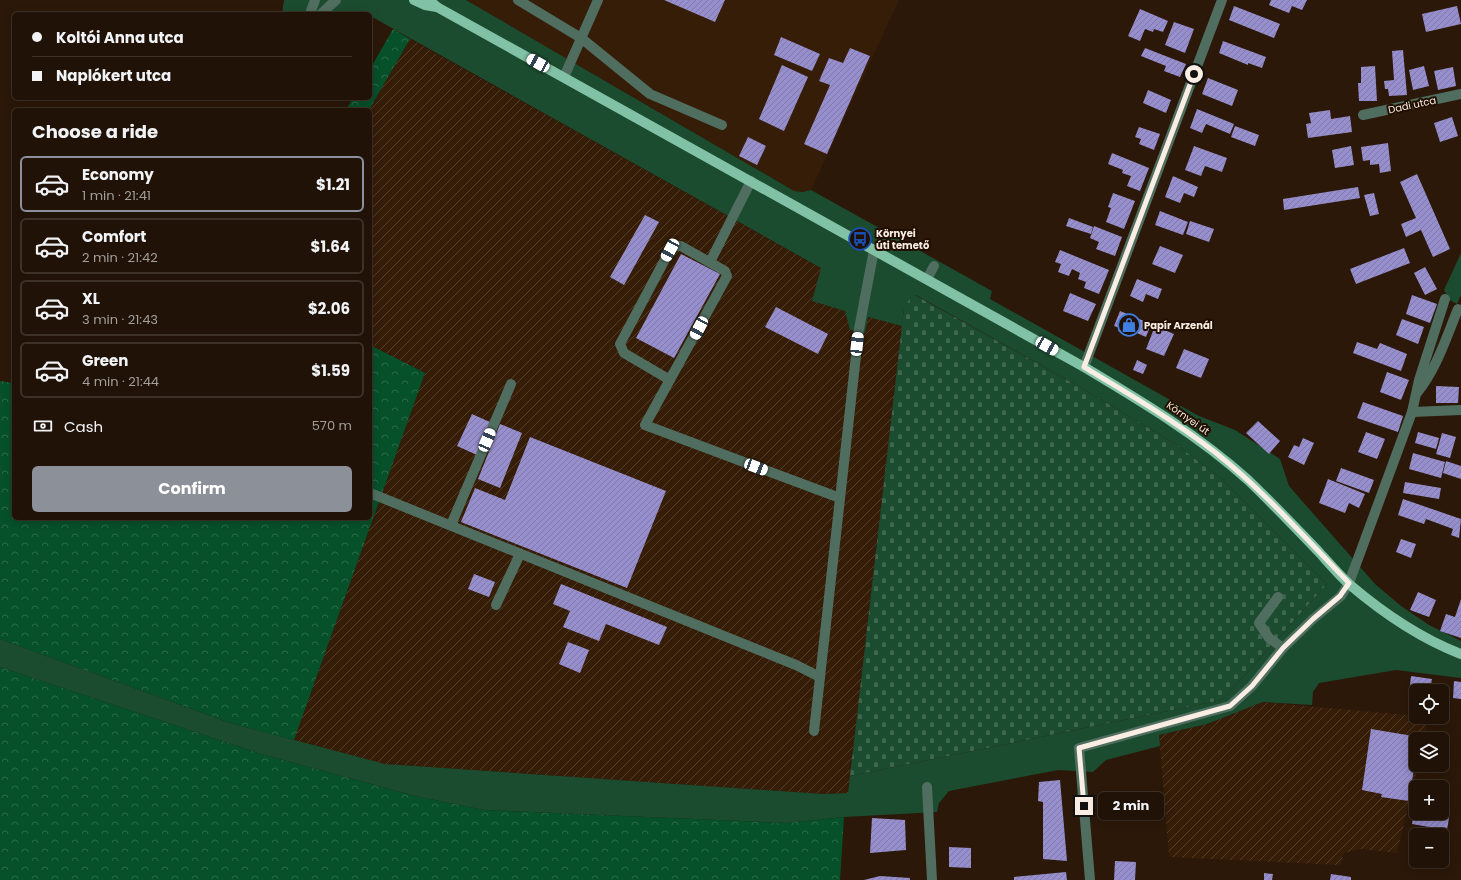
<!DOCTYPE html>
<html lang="en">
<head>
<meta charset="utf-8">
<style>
  body { margin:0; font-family:Poppins,sans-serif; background:#2d2015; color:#f1f3f6; height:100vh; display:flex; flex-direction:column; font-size:15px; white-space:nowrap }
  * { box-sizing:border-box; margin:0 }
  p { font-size:13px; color:#a29e9b }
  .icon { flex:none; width:22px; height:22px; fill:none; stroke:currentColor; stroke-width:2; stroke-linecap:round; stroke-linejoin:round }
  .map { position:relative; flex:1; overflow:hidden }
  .drawer { position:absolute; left:12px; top:108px; width:360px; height:412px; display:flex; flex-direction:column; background:#201207; border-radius:6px; box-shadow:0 2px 10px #0003,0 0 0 1px #3d3228 }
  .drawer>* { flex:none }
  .banner { position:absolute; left:12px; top:12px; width:360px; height:88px; border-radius:6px; box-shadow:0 2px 10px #0003,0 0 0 1px #3d3228; display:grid; align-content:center; height:88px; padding:0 20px; background:#201207 }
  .tools { position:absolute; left:1409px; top:684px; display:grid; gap:8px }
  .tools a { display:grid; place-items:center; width:40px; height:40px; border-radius:6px; background:#201207; box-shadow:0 2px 10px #0003,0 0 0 1px #3d3228; font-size:20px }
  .end { position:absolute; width:18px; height:18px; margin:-9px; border:5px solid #faede3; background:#111; box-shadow:0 0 0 2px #111 }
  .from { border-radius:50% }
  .bubble { position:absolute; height:28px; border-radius:6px; background:#201207; box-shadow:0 2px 10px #0003,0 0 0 1px #3d3228; font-size:13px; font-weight:700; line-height:28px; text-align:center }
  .car { position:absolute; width:12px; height:24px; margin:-12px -6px; border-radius:5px; box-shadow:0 0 3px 1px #0007; background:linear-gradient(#fff 24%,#345 0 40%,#fff 0 76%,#345 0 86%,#fff 0) }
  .banner b { display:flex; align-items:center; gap:14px; height:38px; font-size:15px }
  .banner b+b { border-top:1px solid #3d3228 }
  .banner i { width:10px; height:10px; background:#f1f3f6 }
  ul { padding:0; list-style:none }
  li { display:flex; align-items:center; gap:12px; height:56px; margin:0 8px 6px; padding:0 12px; border:2px solid #3d3228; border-radius:6px }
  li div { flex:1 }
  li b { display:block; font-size:15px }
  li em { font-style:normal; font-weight:700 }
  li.on { border-color:#8c9099 }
  li>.icon { width:36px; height:36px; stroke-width:1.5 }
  h2 { padding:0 20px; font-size:18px; line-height:48px }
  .pay { display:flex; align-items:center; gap:10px; height:44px; padding:0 20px; font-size:15px }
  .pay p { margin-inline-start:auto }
  .cta { display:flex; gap:8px; margin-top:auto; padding:8px 20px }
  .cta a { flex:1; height:46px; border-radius:6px; background:#8c9099; color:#fff; font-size:16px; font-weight:700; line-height:46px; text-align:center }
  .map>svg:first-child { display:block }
</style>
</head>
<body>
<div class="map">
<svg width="1461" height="880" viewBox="0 0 1461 880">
  <defs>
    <pattern id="industrial-furrows" width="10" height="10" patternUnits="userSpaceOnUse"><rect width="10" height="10" fill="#351d08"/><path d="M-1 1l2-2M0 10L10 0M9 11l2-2" fill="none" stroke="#533e2c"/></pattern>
    <pattern id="forest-crowns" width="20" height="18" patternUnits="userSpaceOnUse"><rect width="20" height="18" fill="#06502a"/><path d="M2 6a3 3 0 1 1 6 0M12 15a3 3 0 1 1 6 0" fill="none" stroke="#2b6a49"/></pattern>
    <pattern id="cemetery-stones" width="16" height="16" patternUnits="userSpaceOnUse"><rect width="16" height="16" fill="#1c4c2f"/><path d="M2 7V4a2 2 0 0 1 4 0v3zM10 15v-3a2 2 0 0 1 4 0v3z" fill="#3e664d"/></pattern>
    <pattern id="building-hatch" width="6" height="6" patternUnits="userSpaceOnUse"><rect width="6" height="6" fill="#968ecd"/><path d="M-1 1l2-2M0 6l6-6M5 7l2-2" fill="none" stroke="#8079a4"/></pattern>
  </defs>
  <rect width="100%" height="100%" fill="#2b1809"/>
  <polygon fill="#351d08" points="466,0 899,0 811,190 803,192 794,191"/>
  <g fill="url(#industrial-furrows)">
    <polygon points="410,39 821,268 867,317 902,326 848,793 824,794 385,764 294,740 425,373 370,345 369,110"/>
    <polygon points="1263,702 1429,717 1424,739 1416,739 1416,765 1418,765 1397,853 1361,849 1344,853 1340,865 1169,857 1159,735 1207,724"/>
  </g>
  <g fill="#1c4c2f">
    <polygon points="284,0 466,0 794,191 803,192 811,190 992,291 990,299 1199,416 1235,430 1280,459 1289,486 1375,584 1401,606 1429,625 1461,641 1461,678 1396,670 1319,683 1313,692 1312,705 1263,702 1207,724 1159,735 1160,746 1106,760 1093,772 1058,770 949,791 939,803 937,812 844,817 787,823 484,810 415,796 261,754 0,667 0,639 230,723 385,764 824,794 848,793 850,776 1222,700 1327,584 1223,480 1177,445 1078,386 916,295 904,308 902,326 868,317 865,333 850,330 845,311 812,301 821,268 374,18 370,18 370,14 282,14"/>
    <polygon points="1461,253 1461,295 1457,304 1450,300 1444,290"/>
  </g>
  <g fill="url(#forest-crowns)">
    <polygon points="393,29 410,39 369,110 346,110 353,98 370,98 370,69"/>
    <polygon points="370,345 425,373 294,740 230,723 0,639 0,381 14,383 14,518 370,518"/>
    <polygon points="0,667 261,754 415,796 484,810 787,823 844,817 840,880 0,880"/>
  </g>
  <polygon fill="url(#cemetery-stones)" points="915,295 1078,386 1177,445 1223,480 1327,584 1222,700 850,776 904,308 911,297"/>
  <g fill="url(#building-hatch)">
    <polygon points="664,0 725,0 715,22"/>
    <polygon points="1271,0 1307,0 1302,10 1292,6 1289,13 1269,5"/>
    <polygon points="1234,6 1280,24 1274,38 1229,20"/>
    <polygon points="1457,6 1461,24 1426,32 1422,14"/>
    <polygon points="1140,9 1168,21 1163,32 1154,29 1153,32 1145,29 1140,41 1128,36"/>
    <polygon points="1174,22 1194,29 1185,53 1165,45"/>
    <polygon points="781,37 820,54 812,71 774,55"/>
    <polygon points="1223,41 1266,57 1262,68 1248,63 1248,65 1219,53"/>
    <polygon points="850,48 870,56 827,154 804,144 830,85 819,81 829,58 843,63"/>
    <polygon points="1145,48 1186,64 1180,77 1164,71 1166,66 1141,56"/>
    <polygon points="1403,50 1407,95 1389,96 1388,89 1385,89 1384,81 1394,80 1392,51"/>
    <polygon points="782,65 808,77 784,131 759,119"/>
    <polygon points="1375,66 1377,101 1359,101 1358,83 1361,83 1361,67"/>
    <polygon points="1424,66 1429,86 1413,90 1409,70"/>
    <polygon points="1453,67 1456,86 1438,90 1434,71"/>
    <polygon points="1208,78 1238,90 1232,106 1202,94"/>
    <polygon points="1148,90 1171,100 1166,113 1143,103"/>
    <polygon points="1197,109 1234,124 1230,134 1206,124 1202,133 1190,128"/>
    <polygon points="1330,110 1331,119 1350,116 1352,132 1308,138 1306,124 1311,123 1309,113"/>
    <polygon points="1452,117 1458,136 1440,142 1434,123"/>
    <polygon points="1235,126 1259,135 1255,146 1231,137"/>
    <polygon points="1139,127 1160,134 1154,150 1139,144 1141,139 1135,137"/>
    <polygon points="748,137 766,146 757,165 739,156"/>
    <polygon points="1388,143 1391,171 1380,173 1379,164 1370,165 1370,160 1363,161 1361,147"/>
    <polygon points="1194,146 1227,158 1222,172 1205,166 1201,176 1185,170"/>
    <polygon points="1351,146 1354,165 1335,168 1332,150"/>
    <polygon points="1112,153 1149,168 1140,191 1127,186 1131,176 1122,173 1123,170 1108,164"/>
    <polygon points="1417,174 1450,249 1433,257 1421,230 1406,237 1401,224 1416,218 1400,182"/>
    <polygon points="1173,176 1198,187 1194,197 1184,193 1180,203 1165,197"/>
    <polygon points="1358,187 1360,198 1284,210 1283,199"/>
    <polygon points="1113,193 1135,201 1124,229 1106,222 1111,208 1108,207"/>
    <polygon points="1374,193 1379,214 1370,216 1364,195"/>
    <polygon points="1160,211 1188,222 1183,235 1155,225"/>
    <polygon points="645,215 659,222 624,285 610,277"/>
    <polygon points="1069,218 1093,227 1091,234 1066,226"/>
    <polygon points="1190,221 1214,229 1209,242 1186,234"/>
    <polygon points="1094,226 1122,237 1115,256 1096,249 1099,242 1090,238"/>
    <polygon points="1160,246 1183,255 1175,273 1152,264"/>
    <polygon points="1404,248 1410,263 1356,284 1350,269"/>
    <polygon points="1060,250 1109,270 1099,294 1084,288 1086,282 1078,279 1080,273 1072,269 1069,276 1058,272 1061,264 1055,262"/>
    <polygon points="681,254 720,274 674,358 636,338"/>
    <polygon points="1425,267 1437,289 1425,295 1414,273"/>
    <polygon points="1137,279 1162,289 1158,299 1146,294 1143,302 1130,296"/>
    <polygon points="1070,293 1096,304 1088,321 1063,311"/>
    <polygon points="1412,295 1437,304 1430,323 1406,314"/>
    <polygon points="776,307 828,334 818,354 765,327"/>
    <polygon points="1120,311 1151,324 1146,337 1130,330 1128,335 1118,331 1120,328 1114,326"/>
    <polygon points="1402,319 1424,327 1418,344 1396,335"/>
    <polygon points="1155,326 1174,334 1164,356 1146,349"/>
    <polygon points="1357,342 1377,349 1380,343 1407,354 1401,371 1353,353"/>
    <polygon points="1184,349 1209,359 1201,378 1176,368"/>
    <polygon points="1137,360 1147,365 1143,374 1133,370"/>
    <polygon points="1387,372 1409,380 1401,400 1380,392"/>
    <polygon points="1436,386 1459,387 1458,403 1436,403"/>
    <polygon points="1363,402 1403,416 1398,432 1357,418"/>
    <polygon points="472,414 492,423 477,455 457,446"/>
    <polygon points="1258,421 1280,441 1269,454 1246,433"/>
    <polygon points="500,424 522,433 500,488 478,479"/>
    <polygon points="1366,432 1385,439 1377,459 1358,452"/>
    <polygon points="1418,432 1439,438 1436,449 1415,443"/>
    <polygon points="1442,433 1456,437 1450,458 1436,454"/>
    <polygon points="530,437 666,491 627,588 461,522 475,488 505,500"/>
    <polygon points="1303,438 1314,443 1304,465 1288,457 1294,445 1299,447"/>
    <polygon points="1413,453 1445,462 1441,478 1409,469"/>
    <polygon points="1446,461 1461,466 1461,479 1443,473"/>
    <polygon points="1341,468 1374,480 1369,493 1336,481"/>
    <polygon points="1328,479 1365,494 1359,508 1349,503 1345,513 1319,503"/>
    <polygon points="1405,482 1441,488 1439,499 1403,493"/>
    <polygon points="1403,499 1461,519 1459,538 1451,535 1453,529 1426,519 1424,524 1398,515"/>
    <polygon points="1401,539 1416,544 1411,558 1396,552"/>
    <polygon points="474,574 495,582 489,597 468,589"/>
    <polygon points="561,584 667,627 659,645 606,624 599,641 563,627 570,611 553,604"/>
    <polygon points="1418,592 1436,600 1429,617 1410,610"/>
    <polygon points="1461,599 1461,638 1440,631 1446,614 1455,617"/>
    <polygon points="568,642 589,650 580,673 559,664"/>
    <polygon points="1411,676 1432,679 1430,691 1416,691 1416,695 1409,694"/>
    <polygon points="1454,681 1461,682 1461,699 1453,698"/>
    <polygon points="1371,729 1419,737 1419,739 1416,739 1416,755 1409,801 1381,797 1382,794 1362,790"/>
    <polygon points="1060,780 1067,861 1043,859 1043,802 1038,801 1039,782"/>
    <polygon points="1414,813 1449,818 1447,830 1412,824"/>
    <polygon points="872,818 905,820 906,850 870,853"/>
    <polygon points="949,847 971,848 971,868 949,867"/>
    <polygon points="1115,861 1136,862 1135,880 1114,880"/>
    <polygon points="1066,872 1067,880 1014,880 1014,877"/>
    <polygon points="1264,873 1273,874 1272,880 1264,880"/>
    <polygon points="1331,874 1351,877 1351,880 1330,880"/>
    <polygon points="880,876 910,878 910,880 864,880"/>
  </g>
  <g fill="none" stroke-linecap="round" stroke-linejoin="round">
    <g stroke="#506e60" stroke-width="10">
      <polyline points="518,0 581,38 650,94 722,125"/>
      <polyline points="311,11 315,0"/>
      <polyline points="321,14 336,0"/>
      <polyline points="564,77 598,0"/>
      <polyline points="1363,115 1461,94"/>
      <polyline points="710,262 751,181"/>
      <polyline points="927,279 934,266"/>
      <polyline points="1084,367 1222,0"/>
      <polyline points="670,380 624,353 620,344 670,250 675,246 681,246 725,271 727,276 645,425 840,498"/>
      <path d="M1417 393C1437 368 1446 338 1458 309"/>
      <polyline points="1412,412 1461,410"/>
      <polyline points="370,493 796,665 820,677"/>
      <polyline points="451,525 511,384"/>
      <polyline points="1278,597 1259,623 1269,638 1283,648"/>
      <polyline points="496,605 520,554"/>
      <polyline points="814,731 859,329 874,250"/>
      <polyline points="927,787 932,880"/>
      <polyline points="1090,880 1079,748 1230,706 1252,686 1283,648 1313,619 1341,596 1349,583 1412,412 1419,380 1445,299"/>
    </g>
    <g stroke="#81c1a5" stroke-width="10">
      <polyline points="414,0 425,5 437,7"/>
      <path d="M429 0 437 7 1084 367C1141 401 1198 435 1248 480 1272 503 1295 527 1318 551 1328 562 1338 574 1349 584 1383 613 1419 638 1461 654"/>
    </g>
  </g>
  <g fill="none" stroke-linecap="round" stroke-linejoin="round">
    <path stroke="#faede3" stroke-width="5" d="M1084 806 1079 748 1230 706 1252 686 1283 648 1313 619 1340 596 1349 583C1306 539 1265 492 1216 453 1175 421 1129 394 1084 367L1194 74"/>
  </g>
  <defs>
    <g id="bus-ring" transform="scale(1.15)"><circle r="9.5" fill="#210f02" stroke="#1a4fb4" stroke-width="1.5"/><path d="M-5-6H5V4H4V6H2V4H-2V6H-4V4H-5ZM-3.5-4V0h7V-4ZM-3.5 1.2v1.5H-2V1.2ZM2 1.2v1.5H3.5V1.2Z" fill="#1a4fb4"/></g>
    <g id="shop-ring" transform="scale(1.15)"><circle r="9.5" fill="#210f02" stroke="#3f7fe0" stroke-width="1.5"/><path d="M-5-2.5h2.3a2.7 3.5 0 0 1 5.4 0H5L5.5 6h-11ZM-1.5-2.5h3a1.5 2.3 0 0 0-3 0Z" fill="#3f7fe0"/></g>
  </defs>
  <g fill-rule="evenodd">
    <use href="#bus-ring" x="860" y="239"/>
    <use href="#shop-ring" x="1129" y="325"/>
  </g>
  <g text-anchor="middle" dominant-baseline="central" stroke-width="4" stroke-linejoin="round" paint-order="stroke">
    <g font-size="10" fill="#faede3" stroke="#210f02">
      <text transform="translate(1412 105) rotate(-12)">Dadi utca</text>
      <text transform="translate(1188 418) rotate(35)">Környei út</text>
    </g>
    <g font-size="10" font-weight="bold" fill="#faede3" stroke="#210f02" text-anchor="start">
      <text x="876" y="233">Környei<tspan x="876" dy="12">úti temető</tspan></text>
      <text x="1144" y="325">Papír Arzenál</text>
    </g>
  </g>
</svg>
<div class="tools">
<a><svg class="icon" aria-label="locate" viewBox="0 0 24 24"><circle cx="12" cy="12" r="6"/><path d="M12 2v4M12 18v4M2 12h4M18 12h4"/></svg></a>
<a><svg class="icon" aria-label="layers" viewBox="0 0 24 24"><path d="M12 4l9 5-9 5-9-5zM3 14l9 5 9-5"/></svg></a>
<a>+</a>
<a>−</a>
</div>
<i class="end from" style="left:1194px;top:74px"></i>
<i class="end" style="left:1084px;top:806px"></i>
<div class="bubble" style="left:1098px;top:792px;width:66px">2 min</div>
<i class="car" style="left:538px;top:63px;rotate:299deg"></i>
<i class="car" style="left:670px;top:250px;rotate:209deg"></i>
<i class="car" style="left:699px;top:328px;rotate:208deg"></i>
<i class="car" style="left:857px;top:344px;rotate:6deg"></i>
<i class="car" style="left:1047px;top:346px;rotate:120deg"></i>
<i class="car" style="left:487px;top:440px;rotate:23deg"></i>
<i class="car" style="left:756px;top:467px;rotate:111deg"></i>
<div class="banner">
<b><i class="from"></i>Koltói Anna utca</b>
<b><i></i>Naplókert utca</b>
</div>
<section class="drawer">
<h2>Choose a ride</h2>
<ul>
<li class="on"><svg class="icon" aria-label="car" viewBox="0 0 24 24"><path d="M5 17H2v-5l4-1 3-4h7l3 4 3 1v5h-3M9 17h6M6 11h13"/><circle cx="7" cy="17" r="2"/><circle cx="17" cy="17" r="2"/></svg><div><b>Economy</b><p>1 min · 21:41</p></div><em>$1.21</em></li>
<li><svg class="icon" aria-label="car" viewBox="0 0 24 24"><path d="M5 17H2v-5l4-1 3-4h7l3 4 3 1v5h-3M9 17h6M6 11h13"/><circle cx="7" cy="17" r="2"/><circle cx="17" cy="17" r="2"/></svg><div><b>Comfort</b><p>2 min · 21:42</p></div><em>$1.64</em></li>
<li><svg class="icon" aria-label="car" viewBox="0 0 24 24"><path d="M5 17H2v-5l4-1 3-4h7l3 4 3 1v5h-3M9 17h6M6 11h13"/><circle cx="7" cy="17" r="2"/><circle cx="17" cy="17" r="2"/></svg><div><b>XL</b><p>3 min · 21:43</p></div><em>$2.06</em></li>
<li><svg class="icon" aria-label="car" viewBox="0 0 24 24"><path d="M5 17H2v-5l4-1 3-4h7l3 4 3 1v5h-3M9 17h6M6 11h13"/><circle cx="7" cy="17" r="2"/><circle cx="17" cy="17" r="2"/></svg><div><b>Green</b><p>4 min · 21:44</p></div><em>$1.59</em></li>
</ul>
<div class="pay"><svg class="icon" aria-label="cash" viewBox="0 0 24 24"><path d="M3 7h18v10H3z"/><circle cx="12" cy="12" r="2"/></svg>Cash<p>570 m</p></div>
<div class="cta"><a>Confirm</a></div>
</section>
</div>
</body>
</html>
